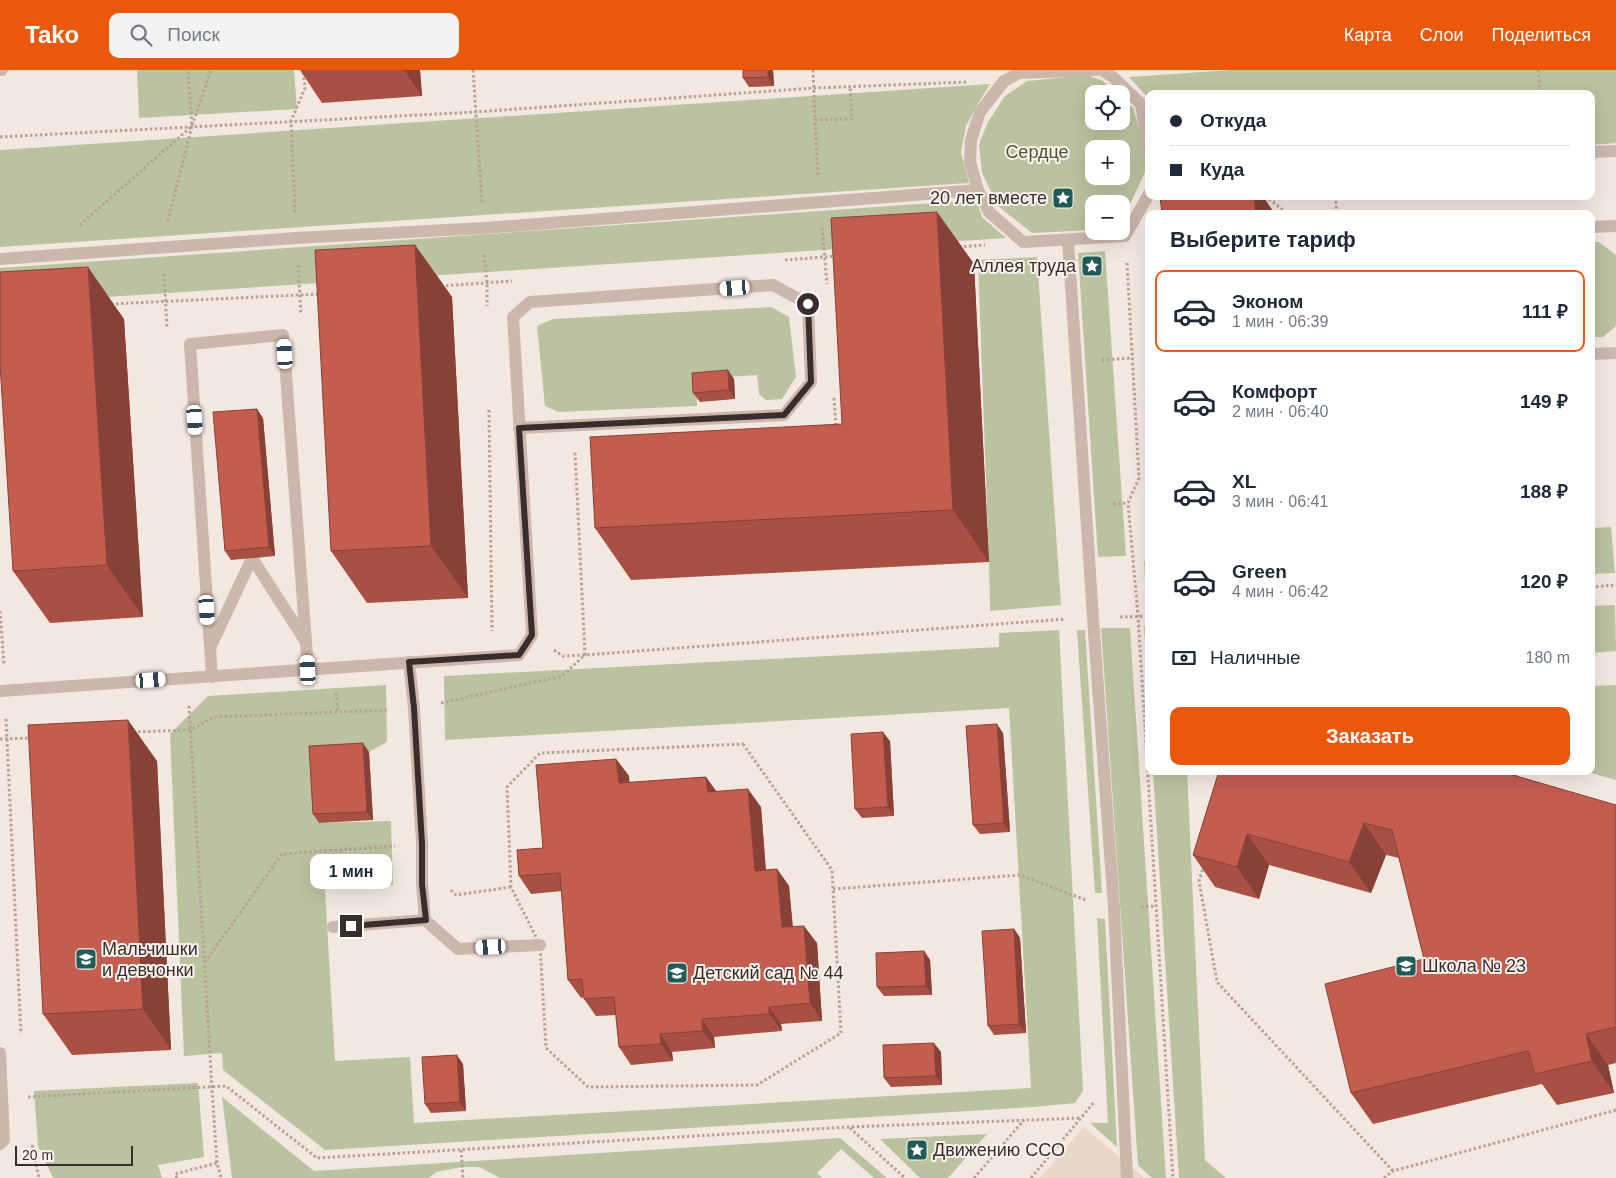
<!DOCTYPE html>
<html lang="ru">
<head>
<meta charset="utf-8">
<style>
  body { margin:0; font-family:Helvetica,sans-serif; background:#f2f2f3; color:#1f2937; height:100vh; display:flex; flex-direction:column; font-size:19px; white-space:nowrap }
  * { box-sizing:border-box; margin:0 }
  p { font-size:16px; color:#747a83 }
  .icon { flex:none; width:28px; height:28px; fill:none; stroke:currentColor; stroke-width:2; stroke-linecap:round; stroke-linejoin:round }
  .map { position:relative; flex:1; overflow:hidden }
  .drawer { position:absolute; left:1145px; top:140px; width:450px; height:565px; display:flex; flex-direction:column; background:#fff; border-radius:10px; box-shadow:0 5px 20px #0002 }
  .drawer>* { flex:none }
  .guide { position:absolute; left:1145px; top:20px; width:450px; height:110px; border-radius:10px; box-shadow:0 5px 20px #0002; display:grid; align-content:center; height:110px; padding:0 25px; background:#fff }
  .controls { position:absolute; left:1085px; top:15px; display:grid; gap:10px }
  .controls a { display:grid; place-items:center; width:45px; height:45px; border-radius:10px; background:#fff; box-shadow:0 5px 20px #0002; font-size:25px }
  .scale { position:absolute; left:15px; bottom:12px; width:118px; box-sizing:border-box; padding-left:5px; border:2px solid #392e2b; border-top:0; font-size:14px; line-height:18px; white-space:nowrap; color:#392e2b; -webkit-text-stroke:4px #faf3ed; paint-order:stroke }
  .end { position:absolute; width:22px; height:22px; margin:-11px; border:6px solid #392e2b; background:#fff; box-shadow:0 0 0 2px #fff }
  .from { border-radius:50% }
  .bubble { position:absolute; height:35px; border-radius:10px; background:#fff; box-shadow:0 5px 20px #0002; font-size:16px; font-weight:600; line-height:35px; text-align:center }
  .car { position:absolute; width:15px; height:30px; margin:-15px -8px; border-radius:6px; box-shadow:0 0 4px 1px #0007; background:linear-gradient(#fff 24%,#345 0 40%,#fff 0 76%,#345 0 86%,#fff 0) }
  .guide b { display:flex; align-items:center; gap:18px; height:48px; font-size:19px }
  .guide b+b { border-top:1px solid #e0e1e3 }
  .guide i { width:12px; height:12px; background:#1f2937 }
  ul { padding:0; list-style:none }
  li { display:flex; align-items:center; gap:15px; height:82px; margin:0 10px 8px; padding:0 15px; border:2px solid transparent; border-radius:10px }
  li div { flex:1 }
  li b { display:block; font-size:19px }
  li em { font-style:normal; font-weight:600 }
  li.on { border-color:#ea580c }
  li>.icon { width:45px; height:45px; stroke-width:1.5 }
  h2 { padding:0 25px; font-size:22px; line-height:60px }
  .pay { display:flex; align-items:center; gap:12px; height:55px; padding:0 25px; font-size:19px }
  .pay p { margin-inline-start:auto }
  .primary-button { display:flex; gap:10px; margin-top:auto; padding:10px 25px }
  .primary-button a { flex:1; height:58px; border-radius:10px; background:#ea580c; color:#fff; font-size:20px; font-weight:600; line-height:58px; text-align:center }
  header { display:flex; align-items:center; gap:30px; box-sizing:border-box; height:70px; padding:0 25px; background:#ea580c; color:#fff }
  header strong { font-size:24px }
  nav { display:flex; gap:28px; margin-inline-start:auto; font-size:18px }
  .search { width:350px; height:45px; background:#f2f2f3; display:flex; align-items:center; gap:12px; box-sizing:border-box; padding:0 18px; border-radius:10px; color:#747a83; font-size:19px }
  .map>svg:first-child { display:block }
</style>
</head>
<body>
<header>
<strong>Tako</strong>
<div class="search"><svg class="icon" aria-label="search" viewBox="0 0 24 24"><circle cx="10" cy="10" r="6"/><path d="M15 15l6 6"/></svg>Поиск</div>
<nav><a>Карта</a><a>Слои</a><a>Поделиться</a></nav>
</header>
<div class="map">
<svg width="1616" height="1108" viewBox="0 0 1616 1108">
  <rect width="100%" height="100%" fill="#f3e8e0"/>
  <g fill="#bbc2a0" fill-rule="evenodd">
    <polygon points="137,0 294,0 297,39 139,48"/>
    <polygon points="1231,0 1616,0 1616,73 1591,75 1591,24 1149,24 1149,29 1129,7"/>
    <path d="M1087 5 1103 11 1117 24H1094V51H1121V28L1133 38 1142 67 1147 98 1131 132 1121 143V134H1094V160L1032 163 998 136 982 103 979 74 988 52 1005 26 1027 11ZM1094 79H1121V106H1094Z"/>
    <polygon points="990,14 976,37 966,56 961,82 969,113 0,177 0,80"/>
    <polygon points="976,130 982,147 1006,168 0,234 0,198"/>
    <polygon points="1591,172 1599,172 1616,185 1616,256 1603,267 1591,267"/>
    <polygon points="1105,181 1126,486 1098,487 1078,183"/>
    <polygon points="1037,187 1061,535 990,541 989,492 978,190"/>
    <polygon points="771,237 789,247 796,307 782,329 766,330 759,324 757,305 696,309 697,336 558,342 545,336 537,256 553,249"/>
    <polygon points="1611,457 1615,503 1591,504 1591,458"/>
    <polygon points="1144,491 1149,491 1149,531 1146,531"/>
    <polygon points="1615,535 1616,581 1591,583 1591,536"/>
    <polygon points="1144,557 1149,557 1149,629"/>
    <polygon points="1101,558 1130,558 1166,1108 1152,1108 1138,1095"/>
    <polygon points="1059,560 1083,1021 1075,1033 1034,1037 325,1080 223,1000 222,983 184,986 170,664 208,626 386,615 387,672 369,682 315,685 319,753 391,751 393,815 325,819 335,991 410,987 414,1053 1031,1018 1009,638 445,670 444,606 999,577 999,563"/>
    <polygon points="1077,560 1085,560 1102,823 1095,823"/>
    <polygon points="1616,615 1616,710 1584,701 1591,701 1591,616"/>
    <polygon points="1153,701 1187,701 1205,1090 1226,1108 1179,1108"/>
    <polygon points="1097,848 1105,849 1117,1077 1090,1053 1108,1053"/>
    <polygon points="198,1013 204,1087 158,1095 162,1108 53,1108 38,1076 34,1021"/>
    <polygon points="222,1027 314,1101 840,1068 887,1108 874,1108 841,1079 817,1103 822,1108 500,1108 479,1097 462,1097 436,1102 429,1108 232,1108"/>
    <polygon points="987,1064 948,1108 920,1108 880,1069"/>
  </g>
  <polygon fill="#ead7c8" points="1084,1057 1144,1108 1040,1108"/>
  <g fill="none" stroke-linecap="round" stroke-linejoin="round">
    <g stroke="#b7a096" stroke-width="3" stroke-dasharray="2.5 2.5" stroke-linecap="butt">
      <polyline points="473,0 482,132"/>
      <polyline points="813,0 815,50"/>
      <polyline points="1538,0 1540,24"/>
      <polyline points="0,67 475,42 814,18 968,12"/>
      <polyline points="818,105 815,50 852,49 850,17"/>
      <polyline points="1265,126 1288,144"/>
      <polyline points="1335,126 1337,144"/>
      <polyline points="1263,130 1314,126"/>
      <polyline points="295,142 291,51 305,18 303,0"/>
      <polyline points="168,151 192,56 188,0"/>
      <polyline points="80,155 192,56 211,0"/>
      <polyline points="822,158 827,214"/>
      <polyline points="959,177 985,175"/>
      <polyline points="484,185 487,213 487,236"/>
      <polyline points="785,190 836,186"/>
      <polyline points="1127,193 1139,408 1128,433 1138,546 1173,1108"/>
      <polyline points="298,195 301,244"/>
      <polyline points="164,204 167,258"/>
      <polyline points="441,216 512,211"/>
      <polyline points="111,234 320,224"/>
      <polyline points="1102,290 1131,288"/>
      <polyline points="834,328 836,357"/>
      <polyline points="489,340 492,561"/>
      <polyline points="1113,434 1128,433"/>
      <polyline points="1591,517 1616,515"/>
      <polyline points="0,541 4,595"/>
      <polyline points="1120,547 1149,546"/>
      <polyline points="554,580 563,586 585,585 1066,549"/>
      <polyline points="336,623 338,643"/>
      <polyline points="441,633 562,606 585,585 575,382"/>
      <polyline points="189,636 212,1018 217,1093 221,1108"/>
      <polyline points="6,649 21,964"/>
      <polyline points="133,662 190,660 214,647 388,640"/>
      <polyline points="0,669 32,668"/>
      <polygon points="743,674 832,800 841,963 757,1015 588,1017 546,978 540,875 511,817 507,717 540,683"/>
      <polyline points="1501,701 1520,707"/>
      <polyline points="1204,795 1199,811 1217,912 1393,1101"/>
      <polyline points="833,819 1020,805 1086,830"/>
      <polyline points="451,820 456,825 511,817"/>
      <polyline points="1141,837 1156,836"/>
      <polyline points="205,892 282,784 395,776"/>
      <polyline points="28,1027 226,1016 317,1088 849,1057 1081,1048"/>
      <polyline points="850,1058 905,1108"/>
      <polyline points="32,1075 39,1108"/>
      <polyline points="461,1080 463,1108"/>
      <polyline points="177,1108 175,1104 217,1093"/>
      <polyline points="974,1108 1024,1050"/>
      <polyline points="1031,1108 1095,1031"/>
      <polyline points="1384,1108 1393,1101 1616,1040"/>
    </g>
    <g stroke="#cbb7ac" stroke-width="12">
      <polyline points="0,0 2,0"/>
      <polyline points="1096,0 1019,3 1004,11 980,42 971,70 970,92 978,120 989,142 1023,172 1125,166 1149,124"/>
      <polyline points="1102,0 1113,7 1141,34 1149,81"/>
      <polyline points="1591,82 1616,81"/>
      <polyline points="1591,157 1616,156"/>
      <polyline points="1068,170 1093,548 1114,838 1127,1108"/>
      <polyline points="0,189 296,168 484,158 978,120"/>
      <polyline points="1591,284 1616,283"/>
      <polyline points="211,576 252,488 306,572"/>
      <polyline points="409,592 414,638 422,774 422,814 425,850"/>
      <polyline points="212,607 190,274 283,265 308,599"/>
      <polyline points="0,621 519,585 532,565 513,247 530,232 773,215 808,234 811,312 784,345 519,358"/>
      <polyline points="333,857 425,850 458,879 540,875"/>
      <polyline points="0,983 4,1070 0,1074"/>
    </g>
  </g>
  <g fill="#a85044">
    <polygon points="300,0 420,0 422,26 322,33"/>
    <polygon points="743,0 773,0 774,16 749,17 743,8"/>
    <polygon points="937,142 974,194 989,492 631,510 595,458 842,354"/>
    <polygon points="415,175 452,227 468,528 367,533 331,481"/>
    <polygon points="124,249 143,547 50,553 13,501"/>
    <polygon points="734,309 735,329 700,332 693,323"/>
    <polygon points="263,348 275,486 231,490 225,481"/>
    <polygon points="1003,663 1010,762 980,764 973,755"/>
    <polygon points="890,671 894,746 862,748 855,739"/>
    <polygon points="369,682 373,750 319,753 313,744"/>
    <polygon points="616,689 629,706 629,713 706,707 716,721 761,737 766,800 777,799 789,816 793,857 817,873 822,951 781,954 782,961 714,967 715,978 672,982 673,991 631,995 619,977 616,945 596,946 584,929 584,927 581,928 568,910 562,821 531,824 519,806"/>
    <polygon points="157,691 171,980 72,985 43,944"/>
    <polygon points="1219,701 1616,735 1616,993 1608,995 1614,1023 1557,1035 1542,1014 1373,1054 1351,1023 1424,889 1399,788 1386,785 1371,823 1269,795 1259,829 1215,817 1193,785"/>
    <polygon points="1014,859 1020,868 1026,963 994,965 988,956"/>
    <polygon points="924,881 930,890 932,925 884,926 877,917"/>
    <polygon points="941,982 942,1015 891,1017 884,1008"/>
    <polygon points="463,994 466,1041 431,1043 425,1034"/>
  </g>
  <g fill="#884137">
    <polygon points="404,0 420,0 422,26"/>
    <polygon points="768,0 773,0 774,16 768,7"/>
    <polygon points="1254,126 1263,126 1275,144 1256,144"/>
    <polygon points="937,142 974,194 989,492 953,440"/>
    <polygon points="415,175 452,227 468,528 431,476"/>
    <polygon points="88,197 124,249 143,547 107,495"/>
    <polygon points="728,300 734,309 735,329 729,320"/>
    <polygon points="257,339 263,348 275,486 269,477"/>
    <polygon points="128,650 157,691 171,980 143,939"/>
    <polygon points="997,654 1003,663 1010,762 1004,753"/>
    <polygon points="883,662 890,671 894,746 888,737"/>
    <polygon points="363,673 369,682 373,750 367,742"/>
    <polygon points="616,689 629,706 631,731 619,713"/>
    <polygon points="706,707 718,724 708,722"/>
    <polygon points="748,719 761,737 767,818 755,801"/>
    <polygon points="1364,753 1386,785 1371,823 1349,792"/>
    <polygon points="1247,764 1269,795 1259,829 1237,797"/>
    <polygon points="777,799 789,816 794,875 782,857"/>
    <polygon points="804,856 817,873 822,951 810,933"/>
    <polygon points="1014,859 1020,868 1026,963 1019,954"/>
    <polygon points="924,881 930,890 932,925 926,916"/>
    <polygon points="769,937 781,954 782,961 769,944"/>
    <polygon points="702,949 714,967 715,978 703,961"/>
    <polygon points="660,964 672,982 673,991 661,974"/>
    <polygon points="1586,964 1608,995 1614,1023 1592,991"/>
    <polygon points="934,973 941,982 942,1015 936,1006"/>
    <polygon points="457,985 463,994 466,1041 460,1032"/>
  </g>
  <g fill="#c35d4f" stroke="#884137">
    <polygon points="743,0 768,0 768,7 743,8"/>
    <polygon points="1160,126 1254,126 1256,144 1162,144"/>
    <polygon points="937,142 953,440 595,458 590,367 842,354 831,148"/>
    <polygon points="415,175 431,476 331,481 315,180"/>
    <polygon points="88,197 107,495 13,501 0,294 0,202"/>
    <polygon points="728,300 729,320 693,323 692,303"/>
    <polygon points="257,339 269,477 225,481 213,342"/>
    <polygon points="128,650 143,939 43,944 28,655"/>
    <polygon points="997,654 1004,753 973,755 966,656"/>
    <polygon points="883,662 888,737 855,739 851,664"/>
    <polygon points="363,673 367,742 313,744 309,676"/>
    <polygon points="616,689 619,713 706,707 708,722 748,719 755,801 777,799 782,857 804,856 810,933 769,937 769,944 702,949 703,961 660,964 661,974 619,977 614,927 584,929 582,909 568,910 560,803 519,806 517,780 543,778 536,695"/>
    <polygon points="1219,701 1499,701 1616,735 1616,957 1586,964 1592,991 1535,1004 1528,981 1351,1023 1325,914 1424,889 1392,760 1364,753 1349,792 1247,764 1237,797 1193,785"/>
    <polygon points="1014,859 1019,954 988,956 982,861"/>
    <polygon points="924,881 926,916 877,917 876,883"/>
    <polygon points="934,973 936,1006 884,1008 883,975"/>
    <polygon points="457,985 460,1032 425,1034 422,987"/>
  </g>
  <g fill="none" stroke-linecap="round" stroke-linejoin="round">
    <polyline stroke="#392e2b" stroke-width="6" points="351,856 426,850 422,814 422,774 414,638 409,592 519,585 532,565 519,358 784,345 811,312 808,234"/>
  </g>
  <defs>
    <g id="sight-square" transform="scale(1.125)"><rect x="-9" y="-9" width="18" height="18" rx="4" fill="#215a57" stroke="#faf3ed"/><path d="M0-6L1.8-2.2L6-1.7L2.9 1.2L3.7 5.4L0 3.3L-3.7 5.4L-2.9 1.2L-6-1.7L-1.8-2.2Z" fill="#fff"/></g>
    <g id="school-square" transform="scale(1.125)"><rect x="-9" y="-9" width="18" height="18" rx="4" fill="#215a57" stroke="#faf3ed"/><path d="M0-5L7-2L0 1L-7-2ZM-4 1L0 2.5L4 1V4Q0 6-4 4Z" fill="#fff"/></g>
  </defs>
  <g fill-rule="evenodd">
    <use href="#sight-square" x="1063" y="128"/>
    <use href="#sight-square" x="1092" y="196"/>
    <use href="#school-square" x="86" y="889"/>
    <use href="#school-square" x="1406" y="896"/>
    <use href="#school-square" x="677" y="903"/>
    <use href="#sight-square" x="917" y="1080"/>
  </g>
  <g text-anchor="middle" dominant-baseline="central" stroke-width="4" stroke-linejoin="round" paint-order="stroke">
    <g font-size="18" fill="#4d572f" stroke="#faf3ed">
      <text x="1037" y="82">Сердце</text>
    </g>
    <g font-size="18" fill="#392e2b" stroke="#faf3ed" text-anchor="start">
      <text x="1047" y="128" text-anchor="end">20 лет вместе</text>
      <text x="1076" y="196" text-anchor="end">Аллея труда</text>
      <text x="102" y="879">Мальчишки<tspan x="102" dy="21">и девчонки</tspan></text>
      <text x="1422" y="896">Школа № 23</text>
      <text x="693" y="903">Детский сад № 44</text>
      <text x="933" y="1080">Движению ССО</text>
    </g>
  </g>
</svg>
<div class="controls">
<a><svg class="icon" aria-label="locate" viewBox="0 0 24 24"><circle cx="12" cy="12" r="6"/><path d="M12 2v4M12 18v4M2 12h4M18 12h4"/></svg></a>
<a>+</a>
<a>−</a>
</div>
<div class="scale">20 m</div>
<i class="end from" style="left:808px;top:234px"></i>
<i class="end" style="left:351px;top:856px"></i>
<div class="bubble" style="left:310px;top:784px;width:82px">1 мин</div>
<i class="car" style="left:735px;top:218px;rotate:266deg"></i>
<i class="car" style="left:285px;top:284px;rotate:356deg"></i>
<i class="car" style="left:195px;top:350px;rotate:176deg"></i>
<i class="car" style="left:207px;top:540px;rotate:176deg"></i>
<i class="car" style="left:308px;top:600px;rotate:357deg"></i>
<i class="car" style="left:151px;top:610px;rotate:86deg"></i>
<i class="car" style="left:491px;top:877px;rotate:267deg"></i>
<div class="guide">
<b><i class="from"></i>Откуда</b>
<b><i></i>Куда</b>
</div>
<section class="drawer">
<h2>Выберите тариф</h2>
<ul>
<li class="on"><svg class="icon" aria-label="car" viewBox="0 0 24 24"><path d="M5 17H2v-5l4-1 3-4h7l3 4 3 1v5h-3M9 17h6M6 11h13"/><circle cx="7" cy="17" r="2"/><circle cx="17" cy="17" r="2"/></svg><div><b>Эконом</b><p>1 мин · 06:39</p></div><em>111 ₽</em></li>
<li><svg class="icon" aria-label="car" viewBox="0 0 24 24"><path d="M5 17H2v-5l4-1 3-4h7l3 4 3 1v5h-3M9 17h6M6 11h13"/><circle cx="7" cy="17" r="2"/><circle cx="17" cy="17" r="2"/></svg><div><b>Комфорт</b><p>2 мин · 06:40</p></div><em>149 ₽</em></li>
<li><svg class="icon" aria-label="car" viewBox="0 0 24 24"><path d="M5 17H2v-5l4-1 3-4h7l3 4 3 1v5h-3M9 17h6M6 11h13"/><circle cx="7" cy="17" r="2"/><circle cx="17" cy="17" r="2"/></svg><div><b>XL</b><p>3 мин · 06:41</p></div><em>188 ₽</em></li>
<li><svg class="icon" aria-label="car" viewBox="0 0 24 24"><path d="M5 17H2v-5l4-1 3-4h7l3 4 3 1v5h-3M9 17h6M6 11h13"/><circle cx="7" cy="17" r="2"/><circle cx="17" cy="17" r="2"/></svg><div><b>Green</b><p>4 мин · 06:42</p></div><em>120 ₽</em></li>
</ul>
<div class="pay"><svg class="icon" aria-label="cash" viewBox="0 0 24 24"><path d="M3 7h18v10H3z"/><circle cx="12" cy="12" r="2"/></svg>Наличные<p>180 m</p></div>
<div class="primary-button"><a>Заказать</a></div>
</section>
</div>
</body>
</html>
